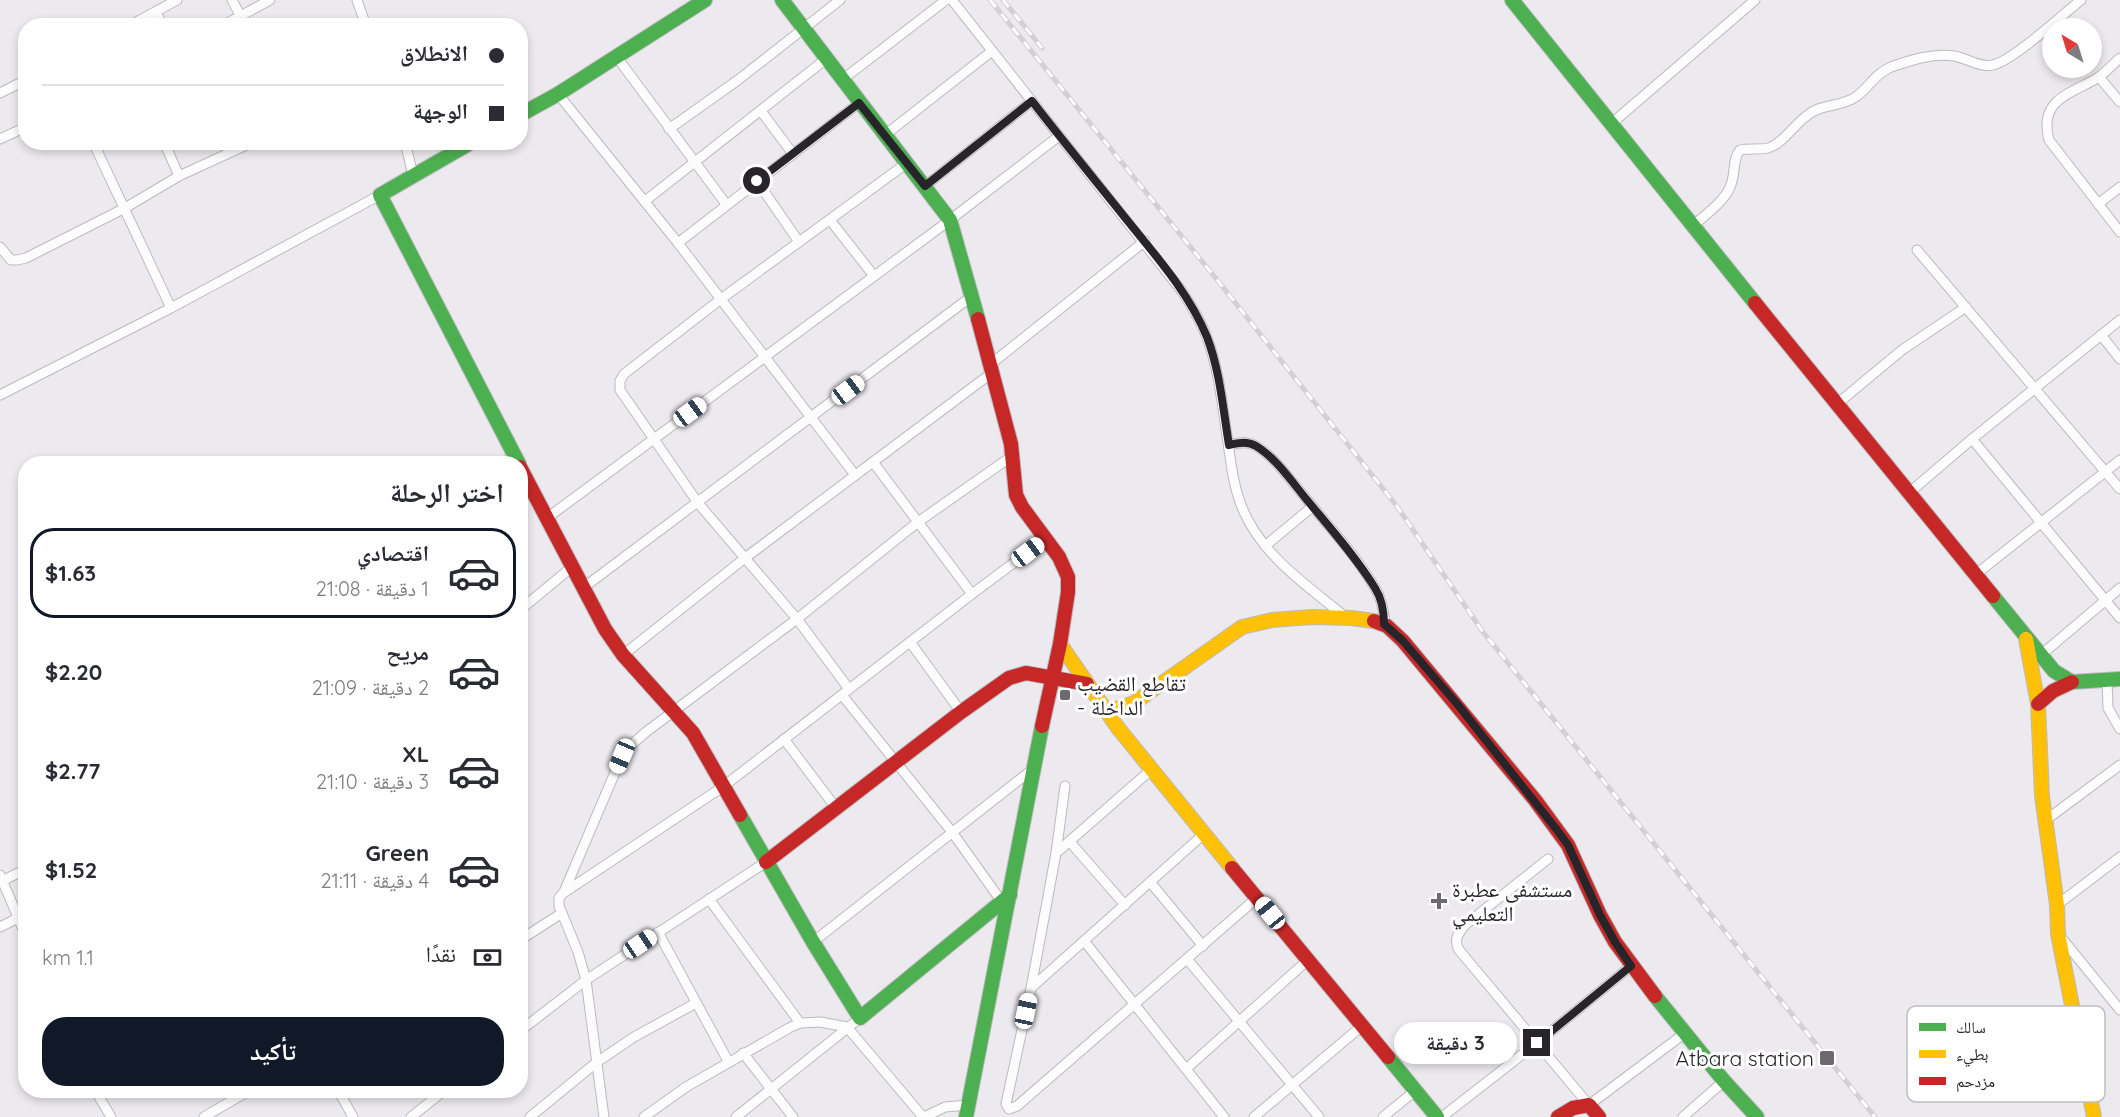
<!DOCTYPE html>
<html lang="ar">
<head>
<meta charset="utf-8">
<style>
  body { margin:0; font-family:Quicksand,"Noto Naskh Arabic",sans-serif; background:#f2f2f3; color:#2b2b33; direction:rtl; height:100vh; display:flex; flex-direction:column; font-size:22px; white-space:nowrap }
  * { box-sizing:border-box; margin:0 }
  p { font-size:20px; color:#7c7c81 }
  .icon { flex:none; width:33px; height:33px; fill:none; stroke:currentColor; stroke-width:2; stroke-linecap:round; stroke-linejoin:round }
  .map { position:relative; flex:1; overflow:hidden; direction:ltr }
  .drawer { position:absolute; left:18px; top:456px; width:510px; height:642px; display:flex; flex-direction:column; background:#fff; border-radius:24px; box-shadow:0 3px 9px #0003; direction:rtl }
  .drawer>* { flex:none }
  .guide { position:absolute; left:18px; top:18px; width:510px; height:132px; border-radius:24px; box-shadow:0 3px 9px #0003; direction:rtl; display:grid; align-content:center; height:132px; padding:0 24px; background:#fff }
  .needle { width:39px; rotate:322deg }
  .buttons { position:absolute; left:2042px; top:18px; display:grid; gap:12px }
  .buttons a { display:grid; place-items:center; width:60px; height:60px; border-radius:50%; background:#fff; box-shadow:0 3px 9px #0003; font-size:30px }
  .end { position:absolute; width:27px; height:27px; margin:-14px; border:8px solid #272529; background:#fff; box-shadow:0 0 0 3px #fff }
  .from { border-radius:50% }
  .bubble { position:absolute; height:42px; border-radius:21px; background:#fff; box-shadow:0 3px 9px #0003; font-size:20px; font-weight:700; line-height:42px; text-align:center; direction:rtl }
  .car { position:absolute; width:18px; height:36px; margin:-18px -9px; border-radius:8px; box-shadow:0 0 4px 2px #0007; background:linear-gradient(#fff 24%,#345 0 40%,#fff 0 76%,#345 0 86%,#fff 0) }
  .guide b { display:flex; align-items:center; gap:21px; height:57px; font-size:22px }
  .guide b+b { border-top:2px solid #e1e1e2 }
  .guide i { width:15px; height:15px; background:#2b2b33 }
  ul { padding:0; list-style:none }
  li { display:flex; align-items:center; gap:18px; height:90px; margin:0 12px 9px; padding:0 12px; border:3px solid transparent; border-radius:24px }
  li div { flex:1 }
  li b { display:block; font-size:22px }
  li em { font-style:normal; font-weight:700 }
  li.active { border-color:#111827 }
  li>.icon { width:54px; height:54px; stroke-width:1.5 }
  h2 { padding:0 24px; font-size:27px; line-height:72px }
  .pay { display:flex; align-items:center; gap:15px; height:66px; padding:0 24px; font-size:22px }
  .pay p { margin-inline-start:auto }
  .cta { display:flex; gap:12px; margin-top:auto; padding:12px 24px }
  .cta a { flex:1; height:69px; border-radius:24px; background:#111827; color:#fff; font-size:24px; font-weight:700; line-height:69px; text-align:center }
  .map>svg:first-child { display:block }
</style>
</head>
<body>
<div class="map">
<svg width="2120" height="1117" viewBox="0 0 2120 1117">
  <rect width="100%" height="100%" fill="#edeaef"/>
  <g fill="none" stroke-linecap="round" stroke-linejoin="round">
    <g stroke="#bcbabe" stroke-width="11">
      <g id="street">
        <polyline points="232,0 246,26"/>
        <polyline points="357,0 366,26"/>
        <path d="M952 0 1181 290C1191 305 1201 321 1207 338 1219 369 1222 404 1227 436 1231 462 1233 488 1244 512 1264 557 1308 586 1344 616"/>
        <polyline points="156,12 163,26"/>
        <polyline points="129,26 177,0"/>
        <polyline points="222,26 270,0"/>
        <polyline points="616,56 726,204"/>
        <path d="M2120 58C2113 64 2106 72 2099 77 2072 94 2038 98 2049 140L2120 232"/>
        <polyline points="2099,77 2120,102"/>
        <polyline points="842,80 946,0"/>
        <polyline points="0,93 26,80"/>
        <polyline points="558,94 678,243 855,475"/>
        <polyline points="761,111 793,154"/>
        <polyline points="1611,124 1755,0"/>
        <polyline points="669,129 738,80 840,0"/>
        <polyline points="885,135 992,51"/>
        <polyline points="0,139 26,127"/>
        <polyline points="93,142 171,308"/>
        <polyline points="164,142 179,176"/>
        <polyline points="405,142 413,175"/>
        <polyline points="757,181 799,242"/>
        <polyline points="925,186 1032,101"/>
        <polyline points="645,201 826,59"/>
        <polyline points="2098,204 2120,187"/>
        <polyline points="830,220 874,276"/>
        <path d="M1693 226C1705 215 1724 202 1730 187 1736 175 1732 159 1740 150 1749 148 1759 150 1768 148 1784 144 1797 119 1814 111 1827 104 1844 106 1857 96 1869 87 1876 73 1891 67 1911 60 1932 53 1954 56 1967 58 1980 68 1993 65 2014 60 2062 15 2081 0"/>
        <polyline points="678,243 859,103"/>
        <polyline points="0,247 11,260 17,260 26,258 125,208 179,176 253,142"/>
        <polyline points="1917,250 2120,489"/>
        <polyline points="2101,335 2120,359"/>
        <polyline points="991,364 1145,241"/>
        <polyline points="0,395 171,308 380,195"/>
        <polyline points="1837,404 1902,350 1966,307"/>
        <polyline points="1972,439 2120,618"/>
        <path d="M1229 445C1239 443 1247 441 1256 446 1275 457 1289 479 1304 496 1328 526 1356 555 1375 588 1382 599 1384 611 1385 624"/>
        <polyline points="873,462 972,594"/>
        <polyline points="500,464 515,456"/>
        <polyline points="1910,492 1972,439 2120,320"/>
        <polyline points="547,518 950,220 1059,136"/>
        <polyline points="1265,546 1312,507"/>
        <polyline points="1975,575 2120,460"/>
        <polyline points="583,588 972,296"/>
        <polyline points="520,610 572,567"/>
        <polyline points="910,642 961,712"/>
        <polyline points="623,655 745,558 993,372"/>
        <polyline points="2041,655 2120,588"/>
        <polyline points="2107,681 2108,708 2120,729"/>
        <polyline points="849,689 797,619 698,503 620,390 620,381 624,374 721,299 907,163"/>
        <polyline points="842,695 952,832 1002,902"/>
        <polyline points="784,739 836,808"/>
        <polyline points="1065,786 1056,853 1031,988 1006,1104 1009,1109 1017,1106 1258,897"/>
        <polyline points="2046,820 2120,765"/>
        <polyline points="1070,842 1125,905"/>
        <polyline points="1056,853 1152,769"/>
        <path d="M1548 859 1465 925C1459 933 1453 939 1459 950L1589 1105 1685 1033"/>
        <polyline points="0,875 26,936"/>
        <polyline points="2,881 26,869"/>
        <polyline points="1151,883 1203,946"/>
        <polyline points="565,892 724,786 972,594 1047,538"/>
        <polyline points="709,899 800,1023"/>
        <polyline points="2057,905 2120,857"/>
        <polyline points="0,927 18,918"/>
        <polyline points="658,932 728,1061"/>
        <polyline points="2060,936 2120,1010"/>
        <polyline points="520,940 562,913"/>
        <polyline points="813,942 1033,769"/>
        <polyline points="1085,942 1224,1117"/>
        <polyline points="1187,959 1319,1117"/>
        <polyline points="1031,988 1205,833"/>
        <polyline points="520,1031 586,980 766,862"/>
        <polyline points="743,1053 793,1117"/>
        <polyline points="1186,1069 1309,959"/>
        <polyline points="95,1090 111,1117"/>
        <polyline points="338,1090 353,1117"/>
        <polyline points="204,1117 250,1090"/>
        <polyline points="411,1117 445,1090"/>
        <polyline points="530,1117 597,1062 634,1037 696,1003"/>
        <polyline points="604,1117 586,980 578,952 559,906 559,898 564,892 622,756 631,745 646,732 797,619 918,522 1012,456"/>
        <polyline points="644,1117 686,1087 789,1028 800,1023 820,1022 847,1027 923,1117"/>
        <polyline points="736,1117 860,1018"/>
        <polyline points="924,1117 945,1107 968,1105"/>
        <polyline points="1254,1117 1363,1025"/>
        <polyline points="1383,1117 1416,1090"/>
        <polyline points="1442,1117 1537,1043 1631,966"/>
        <polyline points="1683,1117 1724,1081"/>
      </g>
    </g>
    <g stroke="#bcbabe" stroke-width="16">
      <g id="fast">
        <polyline points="782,0 950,220 978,319"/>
        <polyline points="1512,0 1755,303"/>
        <polyline points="520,115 558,94 705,0"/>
        <polyline points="472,142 380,195 519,464"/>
        <polyline points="1993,596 2054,671 2072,682 2120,679"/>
        <polyline points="740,815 813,942 860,1018 1010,895"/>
        <polyline points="1655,996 1724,1081 1757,1117"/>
        <polyline points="1388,1057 1437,1117"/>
        <polyline points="966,1117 1042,726"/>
      </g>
    </g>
    <g stroke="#bcbabe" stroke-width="16">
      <g id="slow">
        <polyline points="2026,639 2038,704 2042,796 2057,905 2058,934 2094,1117"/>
        <polyline points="1060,644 1118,728 1232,868"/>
        <polyline points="1107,712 1134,703 1242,627 1272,620 1312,617 1351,618 1374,621"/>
      </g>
    </g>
    <g stroke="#bcbabe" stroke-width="16">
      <g id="jam">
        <polyline points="1755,303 1993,596"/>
        <polyline points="978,319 1011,444 1016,495 1022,507 1059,557 1068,577 1068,592 1060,644 1042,726"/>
        <polyline points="520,467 605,629 623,655 693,733 740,815"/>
        <polyline points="1374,621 1387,626 1403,641 1535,800 1568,845 1600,915 1615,942 1655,996"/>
        <polyline points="2038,704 2053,691 2072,682"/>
        <polyline points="766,862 961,712 1009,678 1026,673 1087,684"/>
        <polyline points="1232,868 1388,1057"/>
        <polyline points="1558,1117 1573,1108 1589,1105 1599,1117"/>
      </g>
    </g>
    <use href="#street" stroke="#fcfcfd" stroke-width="9"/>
    <use href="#fast" stroke="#4caf50" stroke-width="14"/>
    <use href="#slow" stroke="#ffc107" stroke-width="14"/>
    <use href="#jam" stroke="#c62828" stroke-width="14"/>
    <g stroke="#d2d0d2" stroke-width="5">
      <g id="rail">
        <polyline points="990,0 1218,281 1396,505 1483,632 1875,1117"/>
        <polyline points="1003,0 1042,48"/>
      </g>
    </g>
    <use href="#rail" stroke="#fff" stroke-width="3" stroke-dasharray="9" stroke-linecap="butt"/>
  </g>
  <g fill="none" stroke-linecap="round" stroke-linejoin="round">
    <path stroke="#272529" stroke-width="8" d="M757 181 859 103 925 186 1032 101C1063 141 1095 180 1127 220 1156 256 1189 293 1207 337 1220 371 1223 409 1229 445 1239 443 1247 441 1256 446 1276 458 1292 482 1307 500 1330 528 1356 557 1375 588 1382 599 1384 611 1384 624L1403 641 1458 705 1557 830 1568 845 1600 915 1615 942 1631 966 1537 1043"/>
  </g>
  <g fill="#6c6a6e" stroke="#fff" stroke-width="2">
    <rect x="1059" y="689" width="12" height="12" rx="3"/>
    <path d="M1436 892h6v6h6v6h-6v6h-6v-6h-6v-6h6z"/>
    <rect x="1819" y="1050" width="16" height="16" rx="3"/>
  </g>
  <g text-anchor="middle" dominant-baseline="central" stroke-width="6" stroke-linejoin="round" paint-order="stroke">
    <g font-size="21" fill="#272529" stroke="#fff" text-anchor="start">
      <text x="1077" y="683">تقاطع القضيب<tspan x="1077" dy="24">- الداخلة</tspan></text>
      <text x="1452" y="889">مستشفى عطبرة<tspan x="1452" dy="24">التعليمي</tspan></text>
      <text x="1814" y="1058" text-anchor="end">Atbara station</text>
    </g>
  </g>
  <rect x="1907" y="1006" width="198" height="96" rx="9" fill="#fff" stroke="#bebebf" stroke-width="1.5"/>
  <rect x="1919" y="1023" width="27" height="8" fill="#4caf50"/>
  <rect x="1919" y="1050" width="27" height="8" fill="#ffc107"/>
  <rect x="1919" y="1077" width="27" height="8" fill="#c62828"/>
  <g font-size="16" fill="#272529">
    <text x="1956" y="1033">سالك</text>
    <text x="1956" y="1060">بطيء</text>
    <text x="1956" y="1087">مزدحم</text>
  </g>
</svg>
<div class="buttons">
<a><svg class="needle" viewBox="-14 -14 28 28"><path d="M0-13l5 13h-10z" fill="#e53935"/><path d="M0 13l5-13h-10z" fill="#7c7c81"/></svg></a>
</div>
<i class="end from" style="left:757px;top:181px"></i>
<i class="end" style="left:1537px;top:1043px"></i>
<div class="bubble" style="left:1394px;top:1022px;width:123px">3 دقيقة</div>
<i class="car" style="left:848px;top:390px;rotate:53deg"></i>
<i class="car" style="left:690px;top:412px;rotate:54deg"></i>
<i class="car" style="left:1028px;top:552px;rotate:53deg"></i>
<i class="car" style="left:622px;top:756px;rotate:203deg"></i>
<i class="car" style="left:1270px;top:913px;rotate:321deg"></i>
<i class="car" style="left:640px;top:944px;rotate:56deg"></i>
<i class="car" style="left:1026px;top:1011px;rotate:12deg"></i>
<div class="guide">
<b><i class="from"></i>الانطلاق</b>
<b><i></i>الوجهة</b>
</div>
<section class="drawer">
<h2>اختر الرحلة</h2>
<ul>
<li class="active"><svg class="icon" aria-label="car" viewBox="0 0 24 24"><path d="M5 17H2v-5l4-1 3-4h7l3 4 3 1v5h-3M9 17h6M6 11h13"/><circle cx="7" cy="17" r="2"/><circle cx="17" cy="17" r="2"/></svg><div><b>اقتصادي</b><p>1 دقيقة · 21:08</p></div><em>$1.63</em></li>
<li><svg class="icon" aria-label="car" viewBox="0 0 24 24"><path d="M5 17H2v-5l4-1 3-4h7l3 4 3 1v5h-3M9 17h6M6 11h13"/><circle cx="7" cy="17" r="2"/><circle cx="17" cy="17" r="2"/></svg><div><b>مريح</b><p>2 دقيقة · 21:09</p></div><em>$2.20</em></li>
<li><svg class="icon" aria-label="car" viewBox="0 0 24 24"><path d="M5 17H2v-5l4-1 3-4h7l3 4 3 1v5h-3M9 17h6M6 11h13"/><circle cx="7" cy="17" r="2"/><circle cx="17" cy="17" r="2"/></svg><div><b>XL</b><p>3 دقيقة · 21:10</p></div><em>$2.77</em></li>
<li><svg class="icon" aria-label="car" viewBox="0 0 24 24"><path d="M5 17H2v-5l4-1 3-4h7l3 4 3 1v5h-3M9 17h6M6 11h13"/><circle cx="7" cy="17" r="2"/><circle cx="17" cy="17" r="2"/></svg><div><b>Green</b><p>4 دقيقة · 21:11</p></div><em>$1.52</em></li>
</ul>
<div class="pay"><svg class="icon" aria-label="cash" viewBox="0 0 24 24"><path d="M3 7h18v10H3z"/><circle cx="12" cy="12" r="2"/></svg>نقدًا<p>1.1 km</p></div>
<div class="cta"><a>تأكيد</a></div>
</section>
</div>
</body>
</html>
